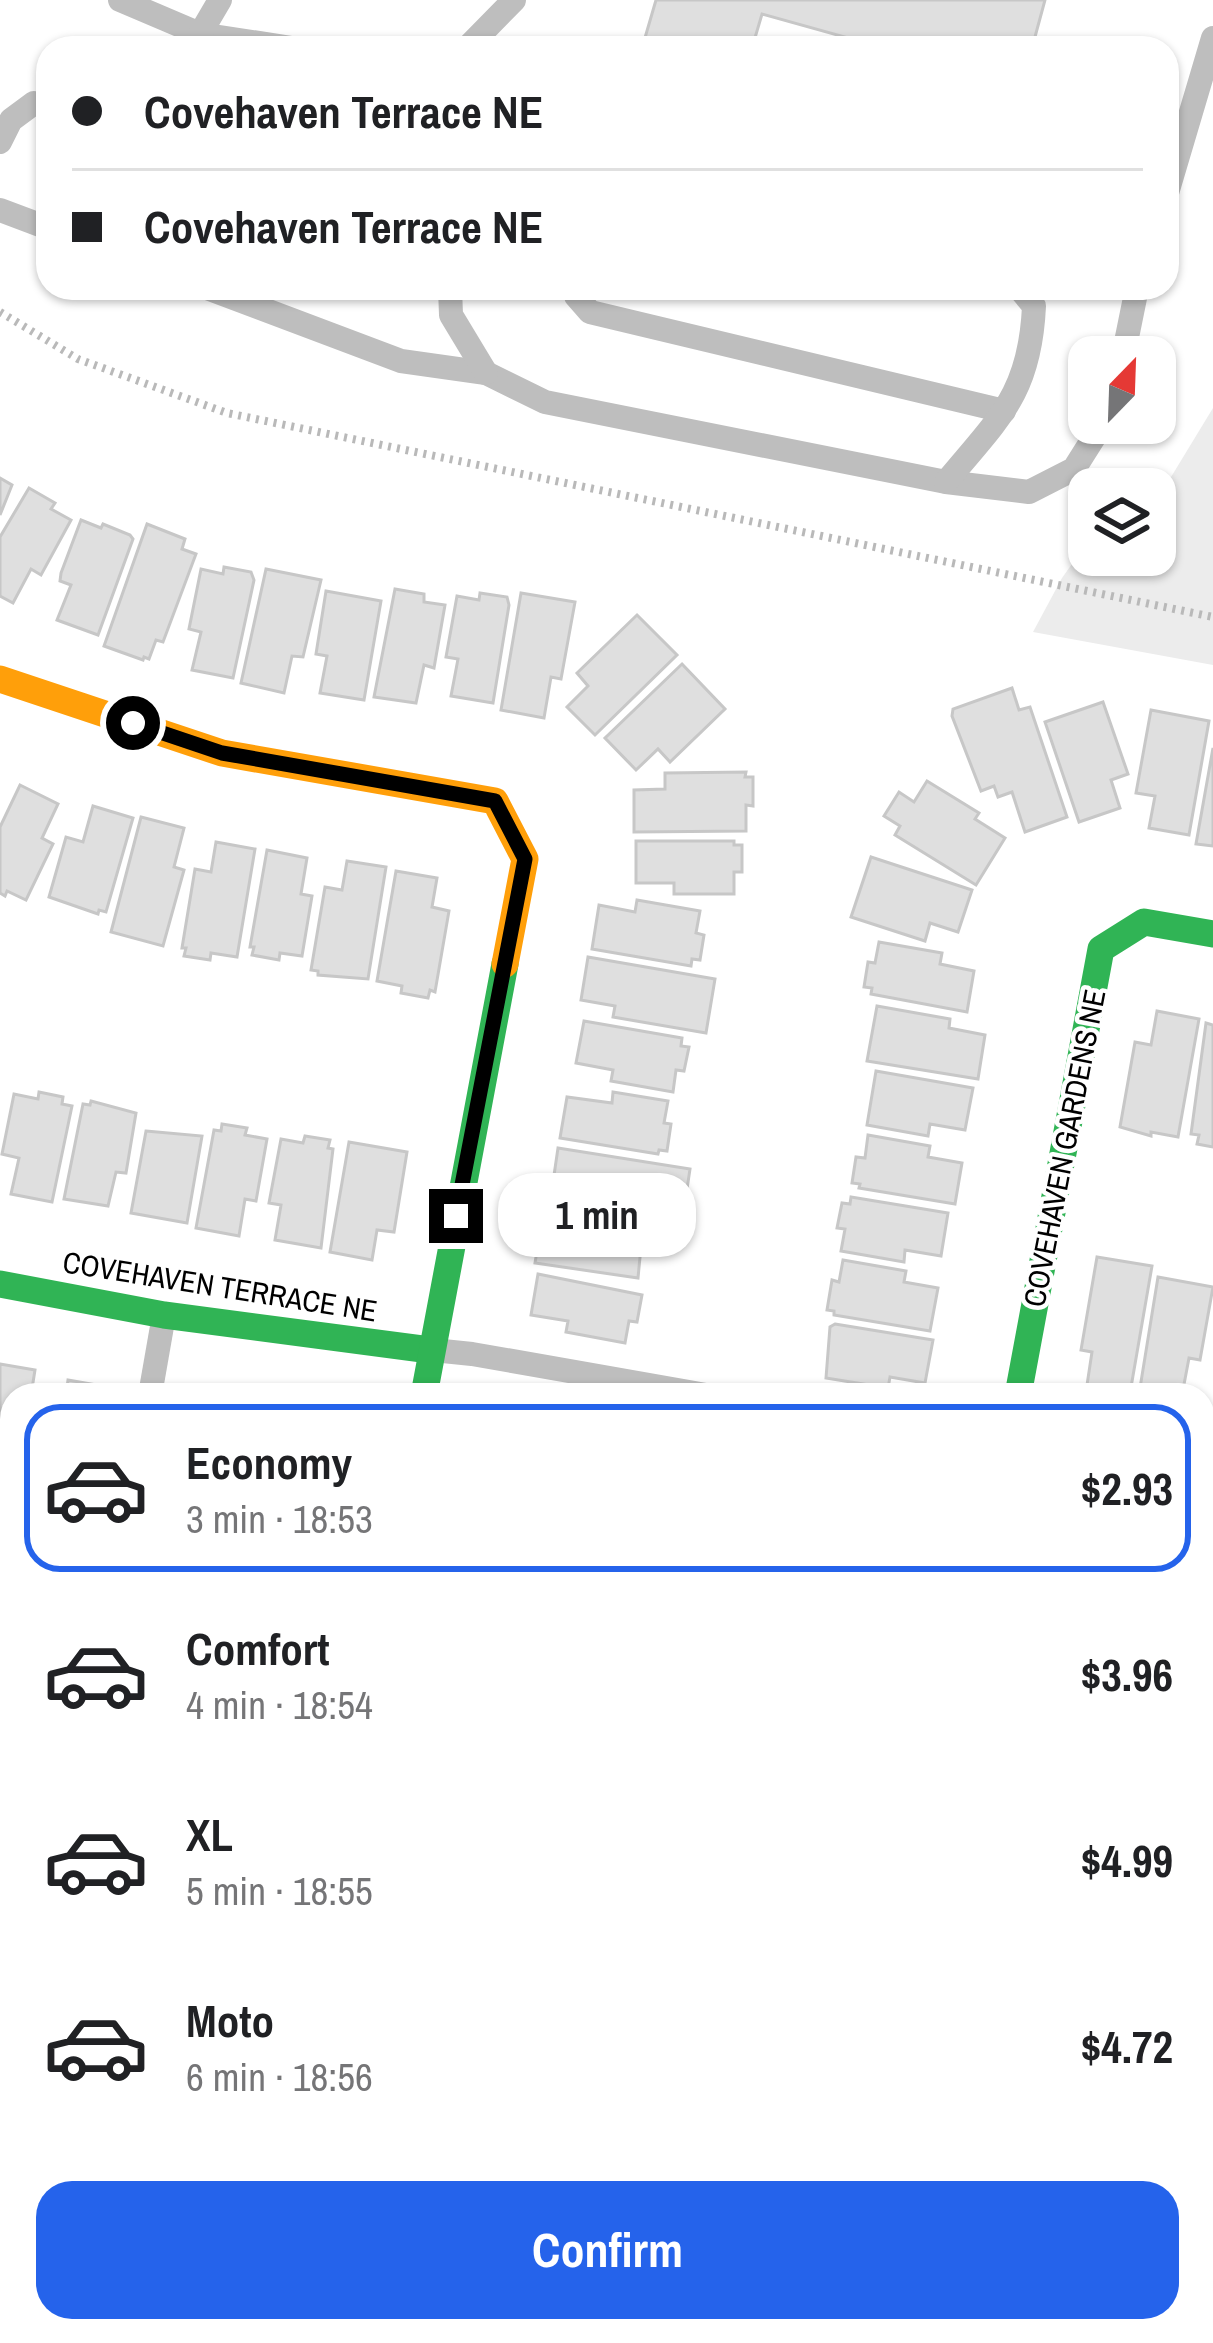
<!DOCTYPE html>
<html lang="en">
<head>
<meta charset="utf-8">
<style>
  body { margin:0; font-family:"Archivo Narrow",sans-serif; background:#f2f2f2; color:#202124; height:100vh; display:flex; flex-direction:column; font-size:45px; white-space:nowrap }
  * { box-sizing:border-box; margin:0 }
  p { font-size:39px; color:#757577 }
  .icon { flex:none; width:66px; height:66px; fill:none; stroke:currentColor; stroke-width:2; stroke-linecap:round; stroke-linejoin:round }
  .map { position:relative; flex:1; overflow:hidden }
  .sheet { position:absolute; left:0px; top:1383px; width:1215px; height:960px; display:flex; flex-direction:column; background:#fff; border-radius:36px 36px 0 0; box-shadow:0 3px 9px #0004 }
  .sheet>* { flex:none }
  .banner { position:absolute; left:36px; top:36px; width:1143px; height:264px; border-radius:36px; box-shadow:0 3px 9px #0004; display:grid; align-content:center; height:264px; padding:0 36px; background:#fff }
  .needle { width:78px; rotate:23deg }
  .buttons { position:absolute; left:1068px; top:336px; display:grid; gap:24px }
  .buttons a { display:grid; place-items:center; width:108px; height:108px; border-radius:24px; background:#fff; box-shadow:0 3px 9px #0004; font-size:60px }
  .end { position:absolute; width:54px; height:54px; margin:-27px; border:15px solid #000; background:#fff; box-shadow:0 0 0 6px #fff }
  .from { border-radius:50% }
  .bubble { position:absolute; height:84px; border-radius:36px; background:#fff; box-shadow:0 3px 9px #0004; font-size:39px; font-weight:800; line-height:84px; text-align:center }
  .banner b { display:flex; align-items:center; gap:42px; height:114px; font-size:45px }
  .banner b+b { border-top:3px solid #e0e0e0 }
  .banner i { width:30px; height:30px; background:#202124 }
  ul { padding:21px 0 0; list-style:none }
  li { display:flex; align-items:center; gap:36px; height:168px; margin:0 24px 18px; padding:0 12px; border:6px solid transparent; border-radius:36px }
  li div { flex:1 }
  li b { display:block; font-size:45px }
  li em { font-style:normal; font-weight:800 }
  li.active { border-color:#2563eb }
  li>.icon { width:108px; height:108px; stroke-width:1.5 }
  .button { display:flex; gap:24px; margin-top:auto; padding:24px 36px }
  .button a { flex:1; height:138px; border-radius:36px; background:#2563eb; color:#fff; font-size:48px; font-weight:800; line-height:138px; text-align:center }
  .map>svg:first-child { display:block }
</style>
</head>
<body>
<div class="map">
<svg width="1213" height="2343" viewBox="0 0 1213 2343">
  <rect width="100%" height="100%" fill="#fff"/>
  <polygon fill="#ececec" points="1213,408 1213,665 1033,632 1062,578 1089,540 1089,555 1155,555 1155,489 1168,482"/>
  <g fill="#dfdfdf" stroke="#c7c7c7" stroke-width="3">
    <polygon points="656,0 1045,0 1032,48 884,48 762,14 752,48 642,48"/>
    <polygon points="0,478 12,485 0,515"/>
    <polygon points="29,488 55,503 51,509 71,520 41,575 31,569 13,603 0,596 0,537"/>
    <polygon points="81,520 101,528 103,524 130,535 133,539 98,635 57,620 71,585 60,581 61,573"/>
    <polygon points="147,524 185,539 182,549 196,554 163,642 156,640 149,659 144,657 143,660 104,646"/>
    <polygon points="224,567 251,572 254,580 233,678 192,670 201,632 189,629 201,569 223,574"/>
    <polygon points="266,569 321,580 303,657 292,656 284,693 241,683"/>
    <polygon points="395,589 424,594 424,602 445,605 434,668 424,665 416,703 374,697"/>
    <polygon points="326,591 381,601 364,700 320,693 327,656 316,654"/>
    <polygon points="480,593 507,597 509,605 493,703 451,696 458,659 446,657 457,596 479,600"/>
    <polygon points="521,593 575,602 561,679 551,677 544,718 501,710"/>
    <polygon points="637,615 677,655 595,735 567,707 588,686 577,673"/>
    <polygon points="682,664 725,709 670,762 658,749 636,770 605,738"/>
    <polygon points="1012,688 1019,710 1030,707 1067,817 1025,832 1012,792 998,797 994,786 981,791 952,716 953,709"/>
    <polygon points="1103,702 1128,774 1111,780 1120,808 1079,822 1045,722"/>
    <polygon points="1151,710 1209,721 1189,835 1149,828 1155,796 1136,793"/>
    <polygon points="1213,748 1213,846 1196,844"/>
    <polygon points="746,772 745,777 753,777 753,806 746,805 746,831 634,832 634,790 665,789 665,773"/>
    <polygon points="927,781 979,813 975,819 1005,838 976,885 895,835 900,826 884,816 899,792 914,802"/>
    <polygon points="20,785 58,804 42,838 53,844 26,900 7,891 5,896 0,893 0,827"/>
    <polygon points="93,806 133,818 106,912 99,910 98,914 49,897 66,837 83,842"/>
    <polygon points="141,817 184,828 174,867 184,870 163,946 111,932"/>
    <polygon points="636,841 734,841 734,845 742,845 742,872 734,872 734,894 674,894 674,883 636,883"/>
    <polygon points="216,842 255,849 237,957 211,953 210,960 184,956 186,948 182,948 195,869 211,872"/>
    <polygon points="267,850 307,858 301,894 312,896 302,956 280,953 279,960 252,955 254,947 250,947"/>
    <polygon points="871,857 972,890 958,932 930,923 925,941 851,917"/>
    <polygon points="347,861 386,867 368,979 318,975 318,971 311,970 325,887 342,890"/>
    <polygon points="396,871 437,878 432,907 449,911 435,992 430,990 428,998 401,993 402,986 377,981"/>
    <polygon points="637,900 700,911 696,933 704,935 700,960 692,959 691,966 592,949 599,905 635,912"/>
    <polygon points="879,942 942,953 940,964 974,971 967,1012 871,994 872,988 864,987 868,962 875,963"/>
    <polygon points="588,957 715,979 706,1033 613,1017 615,1006 581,1000"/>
    <polygon points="877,1006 950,1019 949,1028 985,1035 978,1079 867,1061"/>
    <polygon points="1157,1011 1199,1019 1178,1137 1151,1132 1151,1136 1120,1127 1135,1042 1151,1045"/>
    <polygon points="584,1021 682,1038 681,1046 689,1047 684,1071 676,1070 673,1092 611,1081 613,1070 576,1063"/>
    <polygon points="1206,1023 1213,1025 1213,1147 1197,1144 1199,1135 1191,1134"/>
    <polygon points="876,1071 973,1088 965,1130 930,1124 928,1136 867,1125"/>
    <polygon points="39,1092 63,1097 62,1104 72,1106 52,1202 11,1194 19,1158 2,1154 14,1094 38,1099"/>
    <polygon points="613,1092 668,1101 664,1123 671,1124 667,1151 659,1150 658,1154 560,1138 567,1097 612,1103"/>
    <polygon points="91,1101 136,1113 126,1173 116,1172 108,1206 64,1199 83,1104 90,1105"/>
    <polygon points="222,1124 247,1128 245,1135 267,1139 256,1201 245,1199 239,1236 196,1228 214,1130 221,1131"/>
    <polygon points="146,1131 202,1136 187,1223 131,1213"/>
    <polygon points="868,1135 930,1146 928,1157 962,1163 955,1204 859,1188 860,1184 852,1183 856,1157 865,1158"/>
    <polygon points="305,1136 330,1140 328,1148 333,1149 321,1248 275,1240 281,1205 269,1203 281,1139 303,1143"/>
    <polygon points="349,1142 407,1152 394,1232 377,1230 372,1260 330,1252"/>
    <polygon points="558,1148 690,1169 684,1209 669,1207 666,1220 575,1206 577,1193 552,1189"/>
    <polygon points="851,1197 948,1213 941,1256 905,1250 904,1262 841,1251 845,1229 837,1228 842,1203 850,1204"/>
    <polygon points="581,1216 643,1226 638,1278 535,1263 542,1221 579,1227"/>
    <polygon points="1097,1257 1152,1266 1130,1393 1087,1385 1092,1352 1081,1350"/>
    <polygon points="843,1260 906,1271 904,1282 938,1288 930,1331 834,1315 834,1311 827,1310 832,1280 839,1282"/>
    <polygon points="538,1274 642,1295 637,1322 629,1321 625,1343 566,1332 568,1321 531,1315"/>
    <polygon points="1158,1277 1213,1287 1200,1360 1189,1358 1182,1395 1140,1388"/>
    <polygon points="835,1324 933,1340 925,1383 890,1377 888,1388 826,1378 830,1327"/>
    <polygon points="0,1364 35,1370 31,1395 12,1395 12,1476 0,1474"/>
    <polygon points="68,1380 108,1387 107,1395 66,1395"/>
    <polygon points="245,1385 302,1395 243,1395"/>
    <polygon points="0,1658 12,1661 12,1760 0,1758"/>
    <polygon points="1203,2231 1213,2233 1213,2296 1203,2294"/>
    <polygon points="1203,2329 1213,2331 1213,2343 1190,2343 1192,2331"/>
    <polygon points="74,2331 182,2331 180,2343 72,2343"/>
    <polygon points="337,2331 408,2331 406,2343 335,2343"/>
    <polygon points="929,2331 997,2331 995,2343 923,2343"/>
    <polygon points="1054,2331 1101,2331 1099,2343 1052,2343"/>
  </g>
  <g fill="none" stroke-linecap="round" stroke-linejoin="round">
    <polyline stroke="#b9b9b9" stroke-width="8" stroke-dasharray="3 6" stroke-linecap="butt" points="0,312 78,359 227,413 1213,617"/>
    <g stroke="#bebebe" stroke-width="24">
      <polyline points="120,0 200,34 292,48"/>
      <polyline points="200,34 220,0"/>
      <polyline points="467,48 514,0"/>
      <polyline points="0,142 11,120 34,103 48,108"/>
      <polyline points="1167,193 1213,38"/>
      <polyline points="0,210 48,228"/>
      <polyline points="207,288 401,361 486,373 545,402 946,482 1029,492 1074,469 1103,423"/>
      <polyline points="450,288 451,315 486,373"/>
      <polyline points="574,288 576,296 590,312 1004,411"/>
      <polyline points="1123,357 1137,288"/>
      <path d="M946 482C999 418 1030 394 1034 306L1019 288"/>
      <polyline points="433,1350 472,1354 706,1395"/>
      <polyline points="150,1395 164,1315"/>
      <polyline points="1203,1968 1213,1910"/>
      <polyline points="0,2226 12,2162"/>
      <polyline points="1137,2343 1139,2331"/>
    </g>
    <g stroke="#bebebe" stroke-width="48">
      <polyline points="1203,1491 1213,1494"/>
      <polyline points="797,2331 806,2343"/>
      <polyline points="271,2343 273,2331"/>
      <polyline points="856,2343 859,2331"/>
    </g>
    <g stroke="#30b455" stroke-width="27">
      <polyline points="0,1284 164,1315 430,1350"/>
      <polyline points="424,1395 505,964"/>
      <polyline points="1018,1395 1101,949 1144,922 1213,934"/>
      <polyline points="1203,2059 1213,2061"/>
      <polyline points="1203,2129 1213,2131"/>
    </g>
    <g stroke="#ff9f0a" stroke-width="27">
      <polyline points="0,679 222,753 495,801 525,859 505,964"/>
      <polyline points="0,1854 12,1856"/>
      <polyline points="0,1917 12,1918"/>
    </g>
  </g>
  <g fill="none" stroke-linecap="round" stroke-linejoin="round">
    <polyline stroke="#000" stroke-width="15" points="133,723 222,753 495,801 525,859 456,1216"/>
  </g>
  <g text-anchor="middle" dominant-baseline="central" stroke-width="9" stroke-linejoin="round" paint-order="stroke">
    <g font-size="30" fill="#000" stroke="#fff">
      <text transform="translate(1064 1148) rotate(-79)">COVEHAVEN GARDENS NE</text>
      <text transform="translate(220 1286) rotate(9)">COVEHAVEN TERRACE NE</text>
    </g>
  </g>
</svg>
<div class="buttons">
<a><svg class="needle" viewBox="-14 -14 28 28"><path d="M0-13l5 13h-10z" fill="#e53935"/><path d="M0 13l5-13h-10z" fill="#757577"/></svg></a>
<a><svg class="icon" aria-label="layers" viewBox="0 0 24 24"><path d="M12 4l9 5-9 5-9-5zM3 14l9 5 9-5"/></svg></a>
</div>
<i class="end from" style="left:133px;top:723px"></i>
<i class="end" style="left:456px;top:1216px"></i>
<div class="bubble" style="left:498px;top:1173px;width:198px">1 min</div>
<div class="banner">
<b><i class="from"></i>Covehaven Terrace NE</b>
<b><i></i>Covehaven Terrace NE</b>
</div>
<section class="sheet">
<ul>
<li class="active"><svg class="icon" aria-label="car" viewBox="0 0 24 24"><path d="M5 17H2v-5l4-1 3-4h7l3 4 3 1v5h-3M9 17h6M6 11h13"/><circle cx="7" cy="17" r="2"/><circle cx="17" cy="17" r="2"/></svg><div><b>Economy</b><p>3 min · 18:53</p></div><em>$2.93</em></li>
<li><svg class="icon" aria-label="car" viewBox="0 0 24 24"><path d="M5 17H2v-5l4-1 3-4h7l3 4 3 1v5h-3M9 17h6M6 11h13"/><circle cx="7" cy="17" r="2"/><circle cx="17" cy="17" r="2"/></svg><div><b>Comfort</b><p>4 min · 18:54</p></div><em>$3.96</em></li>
<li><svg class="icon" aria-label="car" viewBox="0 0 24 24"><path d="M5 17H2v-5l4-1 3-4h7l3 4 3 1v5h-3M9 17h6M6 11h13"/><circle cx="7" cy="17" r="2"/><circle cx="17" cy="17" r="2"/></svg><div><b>XL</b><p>5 min · 18:55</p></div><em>$4.99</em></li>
<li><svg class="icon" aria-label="car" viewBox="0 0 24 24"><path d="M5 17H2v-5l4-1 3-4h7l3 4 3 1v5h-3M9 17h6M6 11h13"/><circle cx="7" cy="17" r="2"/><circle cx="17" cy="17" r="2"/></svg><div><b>Moto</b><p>6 min · 18:56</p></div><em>$4.72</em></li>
</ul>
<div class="button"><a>Confirm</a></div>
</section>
</div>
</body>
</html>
